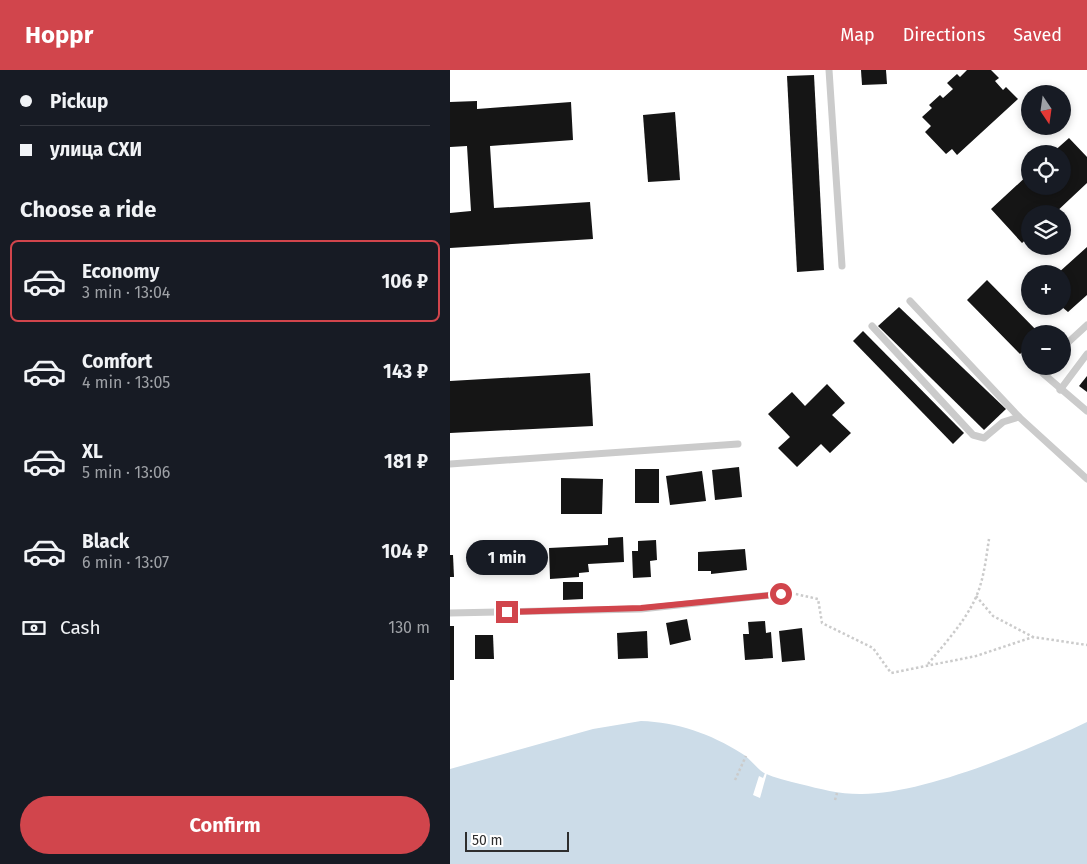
<!DOCTYPE html>
<html lang="en">
<head>
<meta charset="utf-8">
<style>
  body { margin:0; font-family:"Fira Sans",sans-serif; background:#20242c; color:#f1f3f6; height:100vh; display:flex; flex-direction:column; font-size:19px; white-space:nowrap }
  * { box-sizing:border-box; margin:0 }
  p { font-size:16px; color:#9ea1a6 }
  .icon { flex:none; width:28px; height:28px; fill:none; stroke:currentColor; stroke-width:2; stroke-linecap:round; stroke-linejoin:round }
  .map { position:relative; flex:1; overflow:hidden }
  .drawer { display:flex; flex-direction:column; background:#171b24; width:450px }
  .drawer>* { flex:none }
  .banner { display:grid; align-content:center; height:110px; padding:0 20px; background:#171b24 }
  .needle { width:32px; rotate:167deg }
  .controls { position:absolute; left:571px; top:15px; display:grid; gap:10px }
  .controls a { display:grid; place-items:center; width:50px; height:50px; border-radius:50%; background:#171b24; box-shadow:0 2px 8px #0003; font-size:25px }
  .scale { position:absolute; left:15px; bottom:12px; width:104px; box-sizing:border-box; padding-left:5px; border:2px solid #2e2e2e; border-top:0; font-size:14px; line-height:18px; white-space:nowrap; color:#2e2e2e; -webkit-text-stroke:4px #fff; paint-order:stroke }
  .end { position:absolute; width:22px; height:22px; margin:-11px; border:6px solid #d1454c; background:#fff; box-shadow:0 0 0 2px #fff }
  .from { border-radius:50% }
  .bubble { position:absolute; height:35px; border-radius:18px; background:#171b24; box-shadow:0 2px 8px #0003; font-size:16px; font-weight:700; line-height:35px; text-align:center }
  .banner b { display:flex; align-items:center; gap:18px; height:48px; font-size:19px }
  .banner b+b { border-top:1px solid #363941 }
  .banner i { width:12px; height:12px; background:#f1f3f6 }
  ul { padding:0; list-style:none }
  li { display:flex; align-items:center; gap:15px; height:82px; margin:0 10px 8px; padding:0 10px; border:2px solid transparent; border-radius:8px }
  li div { flex:1 }
  li b { display:block; font-size:19px }
  li em { font-style:normal; font-weight:700 }
  li.current { border-color:#d1454c }
  li>.icon { width:45px; height:45px; stroke-width:1.5 }
  h2 { padding:0 20px; font-size:22px; line-height:60px }
  .pay { display:flex; align-items:center; gap:12px; height:55px; padding:0 20px; font-size:19px }
  .pay p { margin-inline-start:auto }
  .action { display:flex; gap:10px; margin-top:auto; padding:10px 20px }
  .action a { flex:1; height:58px; border-radius:30px; background:#d1454c; color:#fff; font-size:20px; font-weight:700; line-height:58px; text-align:center }
  header { display:flex; align-items:center; gap:30px; box-sizing:border-box; height:70px; padding:0 25px; background:#d1454c; color:#fff }
  header strong { font-size:24px }
  nav { display:flex; gap:28px; margin-inline-start:auto; font-size:18px }
  main { display:flex; flex:1; min-height:0 }
  .map>svg:first-child { display:block }
</style>
</head>
<body>
<header>
<strong>Hoppr</strong>
<nav><a>Map</a><a>Directions</a><a>Saved</a></nav>
</header>
<main>
<section class="drawer">
<div class="banner">
<b><i class="from"></i>Pickup</b>
<b><i></i>улица СХИ</b>
</div>
<h2>Choose a ride</h2>
<ul>
<li class="current"><svg class="icon" aria-label="car" viewBox="0 0 24 24"><path d="M5 17H2v-5l4-1 3-4h7l3 4 3 1v5h-3M9 17h6M6 11h13"/><circle cx="7" cy="17" r="2"/><circle cx="17" cy="17" r="2"/></svg><div><b>Economy</b><p>3 min · 13:04</p></div><em>106 ₽</em></li>
<li><svg class="icon" aria-label="car" viewBox="0 0 24 24"><path d="M5 17H2v-5l4-1 3-4h7l3 4 3 1v5h-3M9 17h6M6 11h13"/><circle cx="7" cy="17" r="2"/><circle cx="17" cy="17" r="2"/></svg><div><b>Comfort</b><p>4 min · 13:05</p></div><em>143 ₽</em></li>
<li><svg class="icon" aria-label="car" viewBox="0 0 24 24"><path d="M5 17H2v-5l4-1 3-4h7l3 4 3 1v5h-3M9 17h6M6 11h13"/><circle cx="7" cy="17" r="2"/><circle cx="17" cy="17" r="2"/></svg><div><b>XL</b><p>5 min · 13:06</p></div><em>181 ₽</em></li>
<li><svg class="icon" aria-label="car" viewBox="0 0 24 24"><path d="M5 17H2v-5l4-1 3-4h7l3 4 3 1v5h-3M9 17h6M6 11h13"/><circle cx="7" cy="17" r="2"/><circle cx="17" cy="17" r="2"/></svg><div><b>Black</b><p>6 min · 13:07</p></div><em>104 ₽</em></li>
</ul>
<div class="pay"><svg class="icon" aria-label="cash" viewBox="0 0 24 24"><path d="M3 7h18v10H3z"/><circle cx="12" cy="12" r="2"/></svg>Cash<p>130 m</p></div>
<div class="action"><a>Confirm</a></div>
</section>
<div class="map">
<svg width="637" height="794" viewBox="0 0 637 794">
  <rect width="100%" height="100%" fill="#fff"/>
  <path fill="#ccdce8" d="M191 651C227 652 261 664 291 683 300 688 306 698 314 703 325 708 338 711 350 714 370 719 389 724 410 724 472 725 581 679 637 652V794H0V699L143 659Z"/>
  <polygon fill="#fff" points="315,703 317,703 310,728 303,725 309,706 313,708"/>
  <g fill="#151515">
    <polygon points="411,0 436,0 437,14 412,15"/>
    <polygon points="517,0 541,0 549,8 545,11 553,20 556,17 568,29 507,85 502,79 496,84 475,62 481,56 472,47 482,38 479,35 490,25 493,28 503,19 497,13 507,4 510,7"/>
    <polygon points="364,5 374,200 347,202 337,6"/>
    <polygon points="27,31 27,39 121,32 123,70 40,76 44,138 140,132 143,169 0,178 0,143 21,141 17,76 0,77 0,32"/>
    <polygon points="225,42 230,110 198,112 193,45"/>
    <polygon points="619,68 637,87 637,113 604,144 580,144 580,166 572,173 541,139 580,103 580,116 612,116 612,84 601,84"/>
    <polygon points="637,177 637,225 618,242 612,237 612,204 607,204"/>
    <polygon points="537,210 590,264 580,264 580,275 570,284 517,230"/>
    <polygon points="449,237 556,339 534,360 428,256"/>
    <polygon points="413,261 514,363 503,374 403,271"/>
    <polygon points="140,303 143,356 0,363 0,311"/>
    <polygon points="637,306 637,322 629,316"/>
    <polygon points="377,314 395,333 382,345 401,363 380,383 371,374 347,397 328,378 340,367 318,344 342,322 355,336"/>
    <polygon points="289,397 292,427 265,430 262,400"/>
    <rect x="185" y="399" width="24" height="34"/>
    <polygon points="252,401 256,431 220,435 216,406"/>
    <polygon points="111,408 153,409 152,444 111,444"/>
    <polygon points="173,467 174,492 138,494 139,502 129,503 129,507 100,509 99,478 158,475 158,468"/>
    <polygon points="206,470 207,490 200,491 201,507 183,508 182,481 188,481 188,471"/>
    <polygon points="295,479 297,500 261,504 261,501 248,501 248,482"/>
    <polygon points="58,483 81,484 80,504 57,503"/>
    <polygon points="0,485 3,485 4,507 0,507"/>
    <polygon points="113,512 133,512 133,529 113,530"/>
    <polygon points="237,549 241,570 220,575 216,553"/>
    <polygon points="315,551 316,563 321,562 323,588 295,590 293,564 299,564 298,552"/>
    <rect x="0" y="556" width="4" height="54"/>
    <polygon points="352,558 355,590 332,592 329,561"/>
    <polygon points="197,561 198,588 168,589 167,563"/>
    <polygon points="25,565 43,565 44,589 25,589"/>
  </g>
  <g fill="none" stroke-linecap="round" stroke-linejoin="round">
    <g stroke="#cbcbcb" stroke-width="2.5" stroke-dasharray="2.5 2.5" stroke-linecap="butt">
      <polyline points="341,523 368,529 372,553 423,578 441,603 526,586 583,567 637,575"/>
      <polyline points="526,526 543,546 583,567"/>
      <path d="M478 594C495 573 515 552 526 527 534 509 536 488 539 469"/>
      <polyline points="285,710 296,686"/>
      <polyline points="385,730 387,723"/>
    </g>
    <g stroke="#cbcbcb" stroke-width="7">
      <polyline points="379,0 392,196"/>
      <polyline points="460,231 569,347"/>
      <polyline points="422,256 523,365 534,368 553,352 569,347 637,409"/>
      <polyline points="612,278 637,255"/>
      <polyline points="593,296 589,300 637,341"/>
      <polyline points="610,320 637,284"/>
      <polyline points="0,394 288,374"/>
      <polyline points="0,543 191,539 331,524"/>
    </g>
  </g>
  <g fill="none" stroke-linecap="round" stroke-linejoin="round">
    <polyline stroke="#d1454c" stroke-width="6" points="57,542 191,538 331,524"/>
  </g>
</svg>
<div class="controls">
<a><svg class="needle" viewBox="-14 -14 28 28"><path d="M0-13l5 13h-10z" fill="#e53935"/><path d="M0 13l5-13h-10z" fill="#9ea1a6"/></svg></a>
<a><svg class="icon" aria-label="locate" viewBox="0 0 24 24"><circle cx="12" cy="12" r="6"/><path d="M12 2v4M12 18v4M2 12h4M18 12h4"/></svg></a>
<a><svg class="icon" aria-label="layers" viewBox="0 0 24 24"><path d="M12 4l9 5-9 5-9-5zM3 14l9 5 9-5"/></svg></a>
<a>+</a>
<a>−</a>
</div>
<div class="scale">50 m</div>
<i class="end from" style="left:331px;top:524px"></i>
<i class="end" style="left:57px;top:542px"></i>
<div class="bubble" style="left:16px;top:470px;width:82px">1 min</div>
</div>
</main>
</body>
</html>
